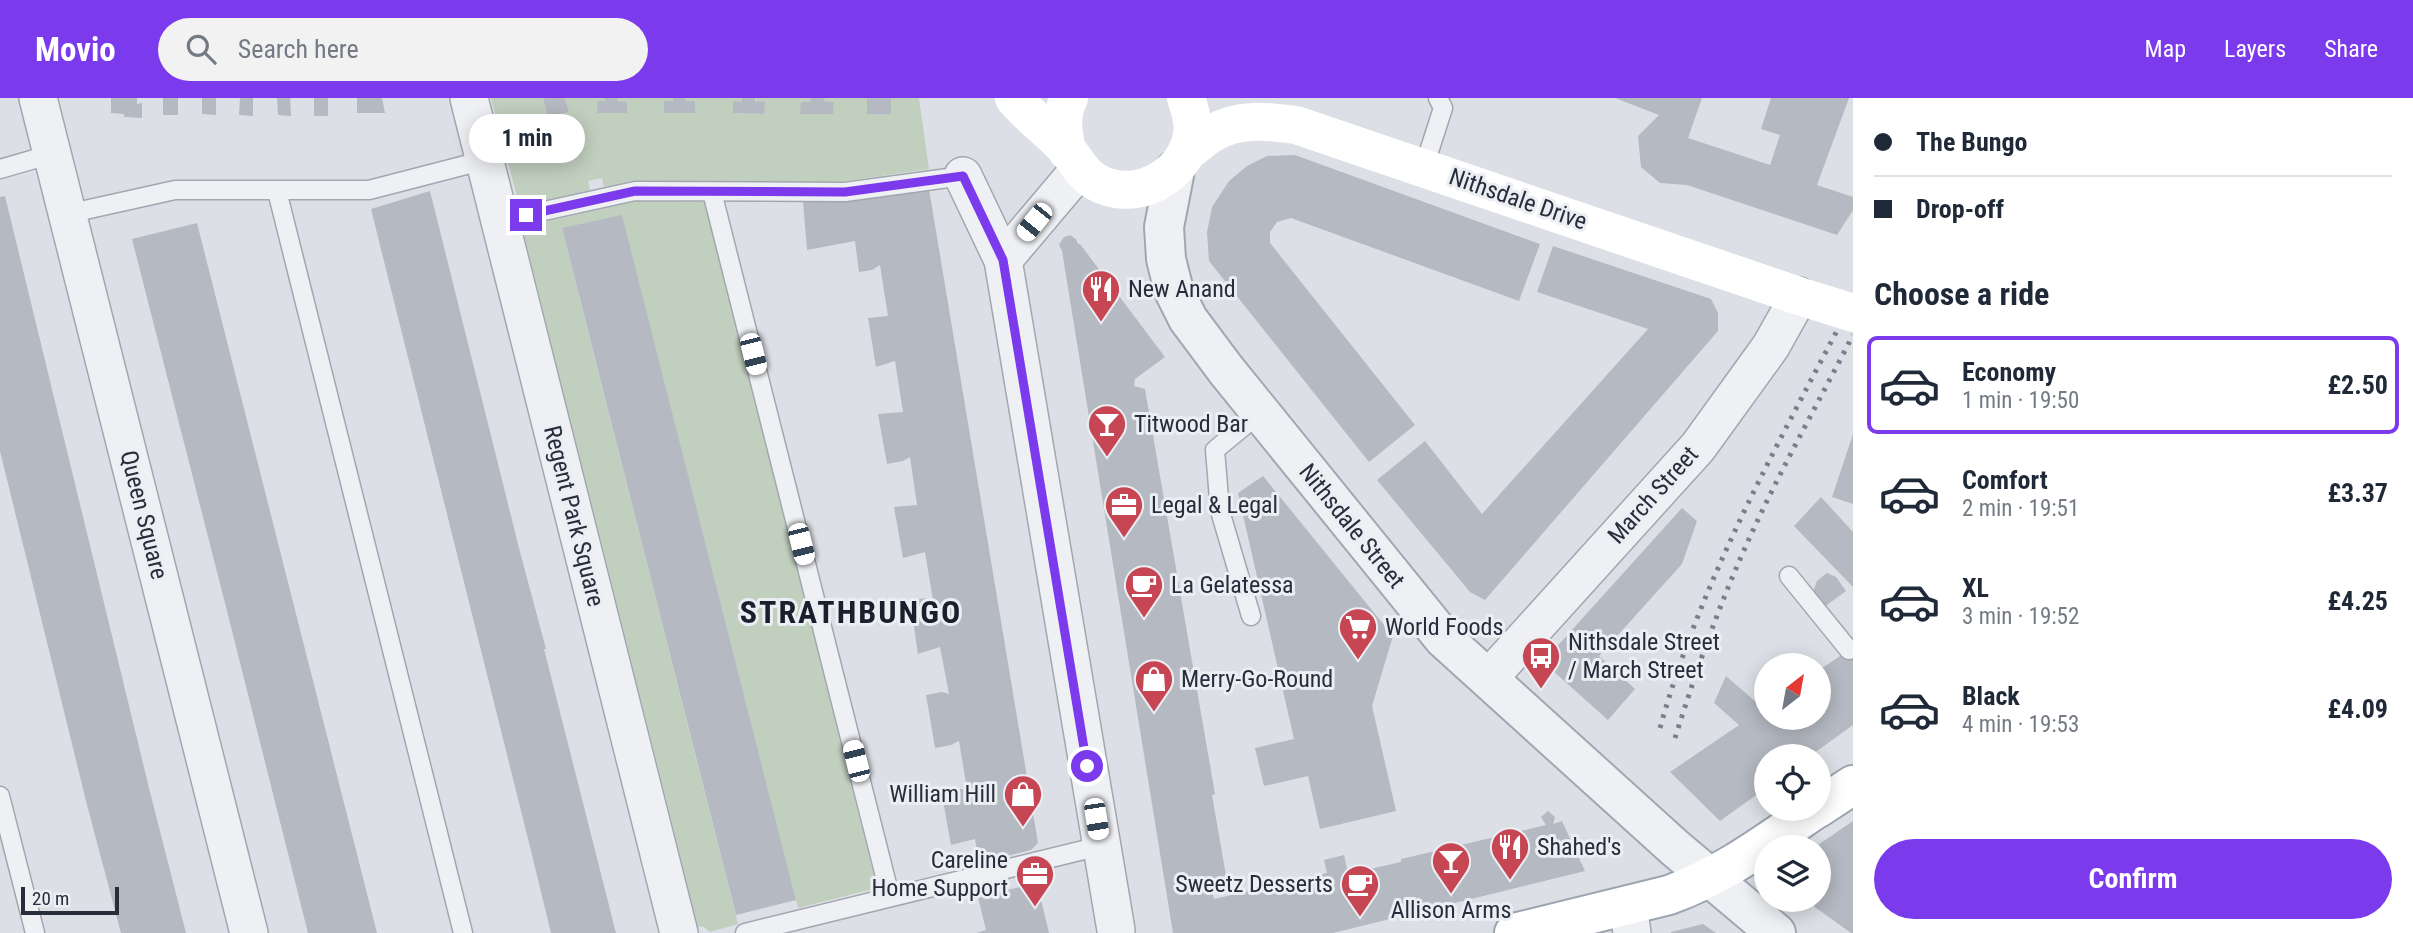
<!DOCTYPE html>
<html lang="en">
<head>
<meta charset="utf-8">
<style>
  body { margin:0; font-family:"Roboto Condensed",sans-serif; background:#f2f2f3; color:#1f2937; height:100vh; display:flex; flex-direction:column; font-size:26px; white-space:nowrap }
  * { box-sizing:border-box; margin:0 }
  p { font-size:23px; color:#747a83 }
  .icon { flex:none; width:38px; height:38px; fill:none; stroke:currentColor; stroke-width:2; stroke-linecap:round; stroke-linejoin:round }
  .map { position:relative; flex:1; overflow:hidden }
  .sheet { display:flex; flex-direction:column; background:#fff; width:560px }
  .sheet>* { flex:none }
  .guide { display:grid; align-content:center; height:154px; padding:0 21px; background:#fff }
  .needle { width:46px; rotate:31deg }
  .controls { position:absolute; left:1754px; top:555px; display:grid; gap:14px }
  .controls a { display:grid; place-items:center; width:77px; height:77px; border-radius:50%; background:#fff; box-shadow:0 4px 18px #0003; font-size:35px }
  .scale { position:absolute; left:21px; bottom:18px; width:98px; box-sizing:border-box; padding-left:7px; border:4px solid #272d3b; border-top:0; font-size:19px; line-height:24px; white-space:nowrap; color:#272d3b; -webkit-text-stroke:5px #ebeef3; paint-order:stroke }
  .end { position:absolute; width:32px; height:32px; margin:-16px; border:9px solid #7c3aed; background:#fff; box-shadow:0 0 0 4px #fff }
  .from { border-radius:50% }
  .bubble { position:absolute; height:49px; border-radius:24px; background:#fff; box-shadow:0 4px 18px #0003; font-size:23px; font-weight:700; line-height:49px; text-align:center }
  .car { position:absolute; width:21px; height:42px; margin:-21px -10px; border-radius:9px; box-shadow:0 0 5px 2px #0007; background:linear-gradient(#fff 24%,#345 0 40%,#fff 0 76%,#345 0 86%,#fff 0) }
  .guide b { display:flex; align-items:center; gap:24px; height:66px; font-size:26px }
  .guide b+b { border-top:2px solid #e0e1e3 }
  .guide i { width:18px; height:18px; background:#1f2937 }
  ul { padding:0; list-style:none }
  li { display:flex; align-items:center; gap:21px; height:98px; margin:0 14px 10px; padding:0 7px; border:4px solid transparent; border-radius:10px }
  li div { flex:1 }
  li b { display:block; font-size:26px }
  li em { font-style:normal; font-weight:700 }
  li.active { border-color:#7c3aed }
  li>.icon { width:63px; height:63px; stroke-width:1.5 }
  h2 { padding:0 21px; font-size:32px; line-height:84px }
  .primary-button { display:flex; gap:14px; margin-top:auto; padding:14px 21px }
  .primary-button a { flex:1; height:80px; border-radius:42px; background:#7c3aed; color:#fff; font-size:28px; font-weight:700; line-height:80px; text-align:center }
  header { display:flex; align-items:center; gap:42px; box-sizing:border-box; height:98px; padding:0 35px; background:#7c3aed; color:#fff }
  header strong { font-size:33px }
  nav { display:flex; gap:38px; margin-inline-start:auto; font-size:24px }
  .search { width:490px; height:63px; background:#f2f2f3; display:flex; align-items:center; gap:18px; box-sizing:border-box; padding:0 24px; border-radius:38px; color:#747a83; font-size:26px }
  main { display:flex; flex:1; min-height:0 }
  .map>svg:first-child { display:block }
</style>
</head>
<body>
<header>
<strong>Movio</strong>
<div class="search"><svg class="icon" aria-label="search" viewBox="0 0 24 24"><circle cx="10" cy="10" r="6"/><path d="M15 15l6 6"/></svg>Search here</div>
<nav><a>Map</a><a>Layers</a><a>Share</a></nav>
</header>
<main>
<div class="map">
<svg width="1853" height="835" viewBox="0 0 1853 835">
  <rect width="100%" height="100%" fill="#dce0e6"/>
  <g fill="#c1cfbe">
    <polygon points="491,0 543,0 548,19 569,14 565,0 605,0 605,3 598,3 598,15 627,15 627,4 617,3 618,0 673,0 673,3 664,3 664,15 695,15 695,4 686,3 686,0 742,0 742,4 733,4 734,15 763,16 755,0 810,0 811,4 801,4 801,16 833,16 834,4 824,3 824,0 867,0 868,16 891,16 891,0 919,0 929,71 839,84 630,83 604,89 602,80 588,83 590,92 524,107 517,99"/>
    <polygon points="638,103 705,104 877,790 798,810 622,118 562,131 738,826 710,834 704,829 698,828 522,129"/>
  </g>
  <g fill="#b4b9c2">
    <polygon points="111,0 137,0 137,6 142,5 142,20 124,19 124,16 111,15"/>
    <rect x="163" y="0" width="15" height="17"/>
    <polygon points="202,0 216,0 216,17 202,16"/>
    <polygon points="240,0 253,0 253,18 239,17"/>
    <polygon points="277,0 290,0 291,18 278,17"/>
    <rect x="314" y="0" width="14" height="18"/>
    <polygon points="357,0 382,0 385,15 357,15"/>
    <polygon points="543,0 565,0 569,14 548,19"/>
    <polygon points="605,0 618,0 617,3 627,4 627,15 597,15 598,3 605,3"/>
    <polygon points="673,0 686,0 686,3 695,3 695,15 664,15 664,3 673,3"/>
    <polygon points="742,0 755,0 755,3 765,4 764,16 733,15 733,3 742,4"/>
    <polygon points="810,0 824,0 824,3 834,4 833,16 800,16 801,4 811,4"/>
    <rect x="867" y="0" width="24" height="16"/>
    <polygon points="1615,0 1702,0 1688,40 1770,67 1780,37 1761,31 1771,0 1849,0 1817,87 1853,99 1853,112 1837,137 1687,87 1660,85 1641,69 1638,38 1659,17"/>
    <polygon points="1295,57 1540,146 1519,203 1291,120 1277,124 1270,134 1270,145 1415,327 1369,364 1209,163 1207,134 1212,109 1229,83 1247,68 1267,58"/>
    <polygon points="929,91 1038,745 1031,752 979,765 975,741 951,747 941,692 967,691 959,643 951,647 935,650 926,597 942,594 949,596 940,549 918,556 910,503 925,500 933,502 925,454 903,460 894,409 917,407 910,359 903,363 887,366 878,316 903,314 895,263 876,269 868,220 888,218 880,167 872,172 859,174 855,143 807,152 803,103 848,103"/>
    <polygon points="430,93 520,454 546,551 544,551 616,835 551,835 533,761 371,111"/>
    <polygon points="5,98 150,694 186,835 121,835 87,707 0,353 0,99"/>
    <polygon points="622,117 796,802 736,817 562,130"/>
    <polygon points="197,125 293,504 377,835 308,835 228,517 132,141"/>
    <polygon points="1070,137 1076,141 1078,146 1080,146 1165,259 1135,281 1134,288 1145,291 1215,696 1212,697 1228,789 1212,793 1214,801 1327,775 1324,762 1344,757 1348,776 1401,764 1401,761 1546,727 1541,719 1548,713 1555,719 1553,726 1562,723 1585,773 1333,835 1173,835 1062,153 1059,147 1064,139"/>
    <polygon points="1553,148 1711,201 1718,215 1718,233 1485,502 1470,494 1377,382 1425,343 1482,416 1648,231 1537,194"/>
    <polygon points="1853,336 1853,406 1832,399"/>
    <polygon points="1263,378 1393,538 1372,608 1396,713 1320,731 1308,678 1264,688 1255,650 1294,641 1238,395"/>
    <polygon points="1821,399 1853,434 1853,489 1794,428"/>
    <polygon points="1682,410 1697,423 1682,466 1599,558 1635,591 1608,622 1543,564"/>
    <polygon points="1827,475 1836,479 1846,493 1824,509 1813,494 1817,483"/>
    <polygon points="1853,549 1853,627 1810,658 1766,658 1766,690 1720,723 1670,674 1739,627 1714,605 1726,578 1763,610 1766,609 1766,620 1818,620 1818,573"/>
    <polygon points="1853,723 1853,835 1851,835 1805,802 1818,802 1818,749 1815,749"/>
    <polygon points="1037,785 1049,835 976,835 986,832 978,799"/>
    <polygon points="1703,826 1716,835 1671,835 1671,834"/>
  </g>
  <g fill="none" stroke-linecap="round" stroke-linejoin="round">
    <g stroke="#a2a7af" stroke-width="21">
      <g id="service">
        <polyline points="1424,69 1443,10 1438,0"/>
        <polyline points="0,71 52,56"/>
        <polyline points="277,93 463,835"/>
        <polyline points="712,94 890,798"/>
        <polyline points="67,116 175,92 369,92 485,62"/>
        <polyline points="526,117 635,93 845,94 963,78"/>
        <polyline points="1789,478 1849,552"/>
        <polyline points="1251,518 1220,413 1215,352 1261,314"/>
        <polyline points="0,698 35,835"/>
        <polyline points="745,835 1100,748"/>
      </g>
    </g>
    <g stroke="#a2a7af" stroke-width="40">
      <g id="minor">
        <polyline points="38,0 249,835"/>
        <polyline points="469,0 679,835"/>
        <polyline points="963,78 1003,162 1116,832"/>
        <polyline points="1003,162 1079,72"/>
        <polyline points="1488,581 1698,349 1771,248 1799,198"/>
        <polyline points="1628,807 1632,835"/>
      </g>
    </g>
    <g stroke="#a2a7af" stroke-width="42">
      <polyline id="tertiary" points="1175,72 1164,129 1166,161 1174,193 1188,221 1226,272 1444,541 1675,750 1776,835"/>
    </g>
    <g stroke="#9ca4b1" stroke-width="42">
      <g id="primary">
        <polyline points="1818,710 1853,687"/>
        <path d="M1514 835 1669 797C1724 777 1769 743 1817 710"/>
      </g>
    </g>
    <use href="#service" stroke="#eff0f4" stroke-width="18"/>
    <use href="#minor" stroke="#eff0f4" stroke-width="37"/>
    <use href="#tertiary" stroke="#eff0f4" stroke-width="38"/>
    <g stroke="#fff" stroke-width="38">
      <path d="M1014 0C1030 20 1052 34 1068 53 1078 65 1082 76 1096 84 1135 106 1185 79 1192 37 1194 24 1190 12 1186 0"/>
      <path d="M1067 53C1063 34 1060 18 1069 0"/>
      <path d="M1186 55C1195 49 1203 40 1213 35 1238 20 1268 23 1296 27L1799 198"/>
    </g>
    <use href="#primary" stroke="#fff" stroke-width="38"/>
    <g stroke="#777f8e" stroke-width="5" stroke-dasharray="3.5 7" stroke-linecap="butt">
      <path d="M1660 630C1702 478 1781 341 1853 202"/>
      <path d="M1675 640C1693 583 1712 527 1735 473 1769 392 1813 315 1853 237"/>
    </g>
    <polyline stroke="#fff" stroke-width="38" points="1799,198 1853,215"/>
  </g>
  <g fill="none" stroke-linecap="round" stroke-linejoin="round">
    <polyline stroke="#7c3aed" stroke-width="9" points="526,117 635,93 845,94 963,78 1003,162 1087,668"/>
  </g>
  <defs>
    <g id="restaurant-pin" transform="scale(2.0125)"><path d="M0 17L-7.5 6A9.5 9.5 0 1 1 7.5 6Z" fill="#c64654" stroke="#ebeef3"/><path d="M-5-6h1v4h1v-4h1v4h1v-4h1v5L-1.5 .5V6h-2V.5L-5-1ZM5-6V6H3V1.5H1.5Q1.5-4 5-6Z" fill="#fff"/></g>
    <g id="bar-pin" transform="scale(2.0125)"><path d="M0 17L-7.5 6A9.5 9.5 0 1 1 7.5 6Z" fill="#c64654" stroke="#ebeef3"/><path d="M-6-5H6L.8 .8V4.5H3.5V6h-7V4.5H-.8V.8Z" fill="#fff"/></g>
    <g id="office-pin" transform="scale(2.0125)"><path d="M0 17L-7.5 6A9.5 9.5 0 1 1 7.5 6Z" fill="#c64654" stroke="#ebeef3"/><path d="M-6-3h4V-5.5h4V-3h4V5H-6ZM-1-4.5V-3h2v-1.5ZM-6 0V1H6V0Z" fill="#fff"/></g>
    <g id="cafe-pin" transform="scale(2.0125)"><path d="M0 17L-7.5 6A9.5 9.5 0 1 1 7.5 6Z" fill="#c64654" stroke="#ebeef3"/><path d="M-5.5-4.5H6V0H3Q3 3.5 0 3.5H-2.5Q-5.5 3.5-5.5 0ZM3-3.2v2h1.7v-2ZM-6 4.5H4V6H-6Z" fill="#fff"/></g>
    <g id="supermarket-pin" transform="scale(2.0125)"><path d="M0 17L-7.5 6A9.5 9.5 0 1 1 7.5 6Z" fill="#c64654" stroke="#ebeef3"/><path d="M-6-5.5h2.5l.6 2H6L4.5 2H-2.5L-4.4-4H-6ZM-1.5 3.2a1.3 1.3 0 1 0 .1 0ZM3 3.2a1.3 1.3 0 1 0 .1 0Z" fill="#fff"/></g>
    <g id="bus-pin" transform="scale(2.0125)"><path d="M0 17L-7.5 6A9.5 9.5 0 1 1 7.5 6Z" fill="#c64654" stroke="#ebeef3"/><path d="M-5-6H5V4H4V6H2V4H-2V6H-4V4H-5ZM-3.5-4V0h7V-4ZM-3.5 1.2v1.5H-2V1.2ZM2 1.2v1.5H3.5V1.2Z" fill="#fff"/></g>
    <g id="shop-pin" transform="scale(2.0125)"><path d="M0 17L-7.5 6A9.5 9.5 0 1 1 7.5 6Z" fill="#c64654" stroke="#ebeef3"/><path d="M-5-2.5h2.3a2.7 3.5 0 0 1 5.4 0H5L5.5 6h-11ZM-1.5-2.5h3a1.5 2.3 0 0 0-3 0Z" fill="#fff"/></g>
  </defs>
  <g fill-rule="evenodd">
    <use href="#restaurant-pin" x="1101" y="191"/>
    <use href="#bar-pin" x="1107" y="326"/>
    <use href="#office-pin" x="1124" y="407"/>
    <use href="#cafe-pin" x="1144" y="487"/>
    <use href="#supermarket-pin" x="1358" y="529"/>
    <use href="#bus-pin" x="1541" y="558"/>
    <use href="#shop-pin" x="1154" y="581"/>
    <use href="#shop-pin" x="1023" y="696"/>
    <use href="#restaurant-pin" x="1510" y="749"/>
    <use href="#bar-pin" x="1451" y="763"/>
    <use href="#office-pin" x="1035" y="776"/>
    <use href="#cafe-pin" x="1360" y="786"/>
  </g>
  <g text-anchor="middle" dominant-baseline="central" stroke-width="6" stroke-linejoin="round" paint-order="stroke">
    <g font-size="24" fill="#272d3b" stroke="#ebeef3">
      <text transform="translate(1518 101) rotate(19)">Nithsdale Drive</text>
      <text transform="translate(1653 397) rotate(-48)">March Street</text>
      <text transform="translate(144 417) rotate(76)">Queen Square</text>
      <text transform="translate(574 418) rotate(76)">Regent Park Square</text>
      <text transform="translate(1352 428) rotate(51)">Nithsdale Street</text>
    </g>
    <g font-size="24" fill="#272d3b" stroke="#ebeef3" text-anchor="start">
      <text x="1128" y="191">New Anand</text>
      <text x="1134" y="326">Titwood Bar</text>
      <text x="1151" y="407">Legal &amp; Legal</text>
      <text x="1171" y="487">La Gelatessa</text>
      <text x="1385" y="529">World Foods</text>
      <text x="1568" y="544">Nithsdale Street<tspan x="1568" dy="28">/ March Street</tspan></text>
      <text x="1181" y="581">Merry-Go-Round</text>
      <text x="996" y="696" text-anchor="end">William Hill</text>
      <text x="1537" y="749">Shahed's</text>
      <text x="1008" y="762" text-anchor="end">Careline<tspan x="1008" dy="28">Home Support</tspan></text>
      <text x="1333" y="786" text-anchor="end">Sweetz Desserts</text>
      <text x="1451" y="812" text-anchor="middle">Allison Arms</text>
    </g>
    <g font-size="32" font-weight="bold" letter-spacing="2" fill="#191f2c" stroke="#ebeef3">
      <text x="851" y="514">STRATHBUNGO</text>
    </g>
  </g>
</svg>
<div class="controls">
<a><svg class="needle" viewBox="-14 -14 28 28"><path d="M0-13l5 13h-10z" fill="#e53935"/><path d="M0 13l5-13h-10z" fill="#747a83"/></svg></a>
<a><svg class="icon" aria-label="locate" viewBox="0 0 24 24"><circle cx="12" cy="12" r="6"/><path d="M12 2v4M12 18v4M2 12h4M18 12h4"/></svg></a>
<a><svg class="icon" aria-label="layers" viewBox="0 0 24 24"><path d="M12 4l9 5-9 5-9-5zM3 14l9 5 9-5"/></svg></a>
</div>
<div class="scale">20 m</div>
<i class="end from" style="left:1087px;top:668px"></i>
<i class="end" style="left:526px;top:117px"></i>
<div class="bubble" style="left:469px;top:16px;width:116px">1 min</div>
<i class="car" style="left:1034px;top:124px;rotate:219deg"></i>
<i class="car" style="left:753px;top:256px;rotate:166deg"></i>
<i class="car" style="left:801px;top:446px;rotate:166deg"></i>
<i class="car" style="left:856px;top:663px;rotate:346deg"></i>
<i class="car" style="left:1096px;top:721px;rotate:171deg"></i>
</div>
<section class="sheet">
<div class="guide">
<b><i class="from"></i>The Bungo</b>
<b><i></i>Drop-off</b>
</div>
<h2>Choose a ride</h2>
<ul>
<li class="active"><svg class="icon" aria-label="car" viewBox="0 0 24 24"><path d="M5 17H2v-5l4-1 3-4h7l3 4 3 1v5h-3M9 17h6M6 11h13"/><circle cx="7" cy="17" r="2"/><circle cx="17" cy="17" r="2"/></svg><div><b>Economy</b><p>1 min · 19:50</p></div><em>£2.50</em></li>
<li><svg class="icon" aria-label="car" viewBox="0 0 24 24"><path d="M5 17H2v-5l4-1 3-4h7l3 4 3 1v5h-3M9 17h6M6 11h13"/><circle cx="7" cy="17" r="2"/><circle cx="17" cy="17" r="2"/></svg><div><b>Comfort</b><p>2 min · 19:51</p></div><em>£3.37</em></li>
<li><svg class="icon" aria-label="car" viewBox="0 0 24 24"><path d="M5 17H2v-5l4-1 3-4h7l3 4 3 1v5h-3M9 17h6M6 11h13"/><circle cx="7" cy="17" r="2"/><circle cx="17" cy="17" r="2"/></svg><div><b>XL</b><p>3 min · 19:52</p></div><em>£4.25</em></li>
<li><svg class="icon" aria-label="car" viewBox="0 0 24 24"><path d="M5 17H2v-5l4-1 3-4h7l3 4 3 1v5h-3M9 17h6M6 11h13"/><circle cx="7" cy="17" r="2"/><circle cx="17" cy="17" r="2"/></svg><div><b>Black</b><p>4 min · 19:53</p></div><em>£4.09</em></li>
</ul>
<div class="primary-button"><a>Confirm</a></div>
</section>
</main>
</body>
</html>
